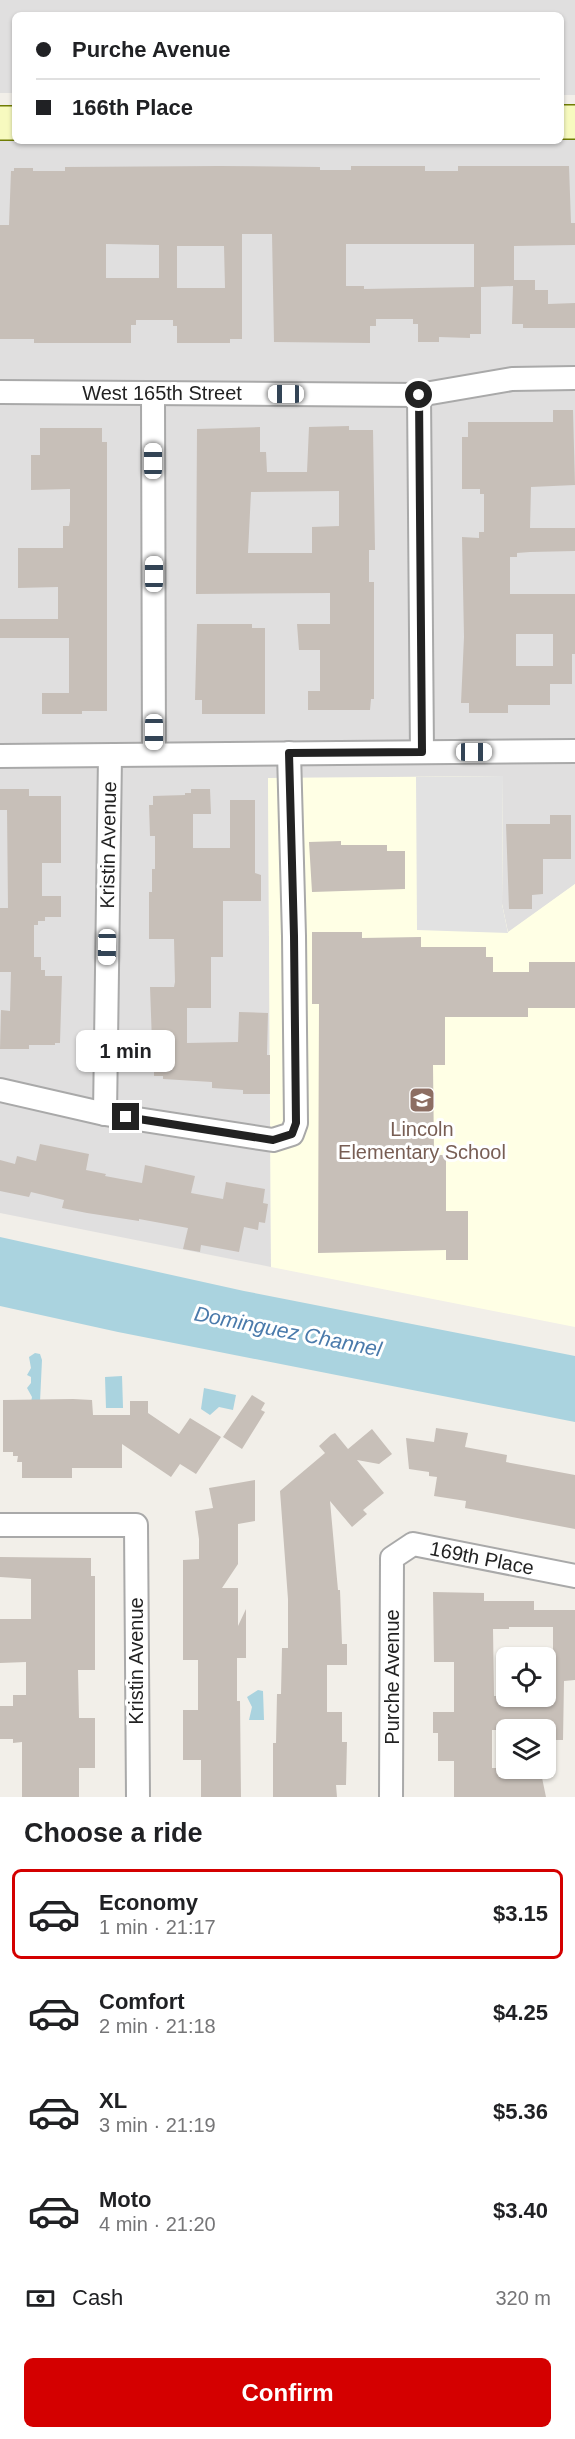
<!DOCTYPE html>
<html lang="en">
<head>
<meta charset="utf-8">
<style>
  body { margin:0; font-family:Helvetica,sans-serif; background:#f6f6f6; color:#202124; height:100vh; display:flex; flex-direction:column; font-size:22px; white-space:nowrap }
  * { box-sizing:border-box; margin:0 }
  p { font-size:20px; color:#757577 }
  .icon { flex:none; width:33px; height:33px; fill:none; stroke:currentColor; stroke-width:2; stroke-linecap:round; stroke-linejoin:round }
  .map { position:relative; height:1797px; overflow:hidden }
  .sheet { display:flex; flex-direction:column; background:#fff; flex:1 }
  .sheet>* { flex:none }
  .guide { position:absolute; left:12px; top:12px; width:552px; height:132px; border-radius:9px; box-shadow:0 2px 4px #0004; display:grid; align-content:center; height:132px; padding:0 24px; background:#fff }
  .controls { position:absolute; left:496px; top:1647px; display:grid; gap:12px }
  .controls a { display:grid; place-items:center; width:60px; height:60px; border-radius:9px; background:#fff; box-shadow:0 2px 4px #0004; font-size:30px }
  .end { position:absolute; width:27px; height:27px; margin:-14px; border:8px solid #222; background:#fff; box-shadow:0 0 0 3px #fff }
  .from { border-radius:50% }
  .bubble { position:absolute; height:42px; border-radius:9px; background:#fff; box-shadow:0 2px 4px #0004; font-size:20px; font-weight:600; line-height:42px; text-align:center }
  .car { position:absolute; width:18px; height:36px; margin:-18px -9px; border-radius:8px; box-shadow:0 0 4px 2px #0007; background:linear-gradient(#fff 24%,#345 0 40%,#fff 0 76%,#345 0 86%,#fff 0) }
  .guide b { display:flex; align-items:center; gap:21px; height:57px; font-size:22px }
  .guide b+b { border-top:2px solid #e0e0e0 }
  .guide i { width:15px; height:15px; background:#202124 }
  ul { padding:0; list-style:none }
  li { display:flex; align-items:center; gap:18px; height:90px; margin:0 12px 9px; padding:0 12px; border:3px solid transparent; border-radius:9px }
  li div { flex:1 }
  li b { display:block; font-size:22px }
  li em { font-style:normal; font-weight:600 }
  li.active { border-color:#d40000 }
  li>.icon { width:54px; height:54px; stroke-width:1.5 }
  h2 { padding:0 24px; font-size:27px; line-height:72px }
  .pay { display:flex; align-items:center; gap:15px; height:66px; padding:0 24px; font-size:22px }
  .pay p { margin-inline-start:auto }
  .button { display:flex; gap:12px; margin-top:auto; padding:12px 24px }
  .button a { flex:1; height:69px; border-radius:9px; background:#d40000; color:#fff; font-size:24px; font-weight:600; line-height:69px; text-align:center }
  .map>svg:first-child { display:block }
</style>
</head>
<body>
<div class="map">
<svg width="575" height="1797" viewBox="0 0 575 1797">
  <rect width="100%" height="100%" fill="#f2efe9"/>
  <g fill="#e0dfdf">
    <polygon points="0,0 575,0 575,95 561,95 561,15 15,15 15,93 0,93"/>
    <polygon points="0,140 575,140 575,884 508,933 502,904 503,777 268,778 271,1267 0,1213"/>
  </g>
  <polygon fill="#ffffe5" points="503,776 502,904 508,932 575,884 575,1327 271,1267 268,778"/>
  <polygon fill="#e2e2e2" points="503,776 502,904 508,933 417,930 416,777"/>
  <g fill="#aad3df">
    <polygon points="0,1237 244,1291 575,1356 575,1422 118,1332 0,1306"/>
    <polygon points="35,1353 40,1354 42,1360 40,1402 31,1402 32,1397 27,1388 31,1383 31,1377 27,1375 31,1368 29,1357"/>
    <polygon points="122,1376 123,1408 106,1408 105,1377"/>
    <polygon points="204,1388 236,1395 233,1410 219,1407 210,1415 201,1409"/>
    <polygon points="258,1690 263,1691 264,1720 249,1720 252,1707 247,1697"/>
  </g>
  <g fill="#c7bfb8" fill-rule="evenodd">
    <path d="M219 166 320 167V170H351V166H425V171H458V166H569L571 223H575V245L514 246V280H535V290H548V304L575 303V328H523V324H512L513 286 481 287V334H470V338L439 337V342H418V324H413V319H376V326H370V343L274 342 272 234H242V339H230V343H177V326H173V320H136V325H131V343H34V339H0V225H9L11 171H14V168H33V171H65V167ZM106 244 159 245V278H106ZM346 244H474V287L364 289V286H346ZM177 246H224L225 288H177Z"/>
    <path d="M553 410H573L575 485 531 487 530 528H575V551L530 552 517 553V557H510V594H575V654H572V684H550V705H508V713H469V703H461L464 637 462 537 479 538V532H484V494H480V489H462V437H468V422H553ZM516 634H553V666H516Z"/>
    <path d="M349 426V430H373L375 550H369V582H374V699H371L370 710H308V691H320V650H299L297 624H330V593L196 594 197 429 260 427V452H266L267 472H307L309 427ZM339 491V526L312 527V553H248L251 492Z"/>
    <polygon points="40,428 102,428 102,442 107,442 107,711 82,711 82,714 42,714 42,693 69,693 69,638 0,638 0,619 58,619 58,587 18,588 18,548 63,548 63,526 69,526 70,521 70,489 31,490 31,455 40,455"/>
    <polygon points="197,624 252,624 252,628 265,628 265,714 202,714 202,700 195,700"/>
    <polygon points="0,789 29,789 29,796 61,796 61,863 42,863 42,896 61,896 61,917 45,917 45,921 38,921 38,925 34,925 34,957 41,957 41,970 45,970 45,976 62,976 60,1043 55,1043 55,1045 29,1045 29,1049 0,1049 1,1010 10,1011 11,972 0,972 0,908 8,908 7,810 0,810"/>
    <polygon points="191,789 210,789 211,814 193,814 193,848 230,848 230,800 255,800 255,873 261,875 261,901 223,901 223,957 211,957 211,1008 187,1008 187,1043 238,1042 239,1012 268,1013 267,1055 270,1055 270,1094 243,1094 243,1090 212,1088 212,1082 163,1079 163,1076 154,1076 154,1071 144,1071 144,1042 152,1042 150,987 174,987 175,982 174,939 149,939 149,892 152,892 152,869 155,869 155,836 150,836 149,805 153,805 153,796 185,795 185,793 191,793"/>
    <polygon points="550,815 571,815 571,859 543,859 543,894 532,895 532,909 509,909 506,824 550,824"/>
    <polygon points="341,841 341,845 387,845 387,851 405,851 405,889 312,892 309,842"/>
    <polygon points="312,932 362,932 362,938 421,937 421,947 486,947 486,957 493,957 493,972 529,972 529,962 575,962 575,1008 528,1008 528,1017 445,1017 445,1065 433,1065 434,1155 446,1155 446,1211 468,1211 468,1260 446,1260 446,1250 318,1253 319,1004 312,1004"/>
    <polygon points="40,1144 89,1154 86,1170 106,1174 105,1176 142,1183 145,1165 195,1176 191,1193 223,1199 226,1182 265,1189 263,1203 268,1204 265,1223 259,1222 258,1230 244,1227 239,1252 201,1245 200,1252 183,1249 188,1228 139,1219 139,1221 87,1213 62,1208 64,1200 31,1192 29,1197 0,1191 0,1160 15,1164 17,1156 36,1161"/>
    <polygon points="252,1395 265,1403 261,1410 265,1412 242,1449 223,1437"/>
    <polygon points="73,1399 92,1400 93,1415 130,1415 130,1401 148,1401 148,1413 179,1434 190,1418 221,1437 196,1474 180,1464 171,1477 122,1444 122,1468 72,1468 72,1478 22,1478 22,1462 17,1462 18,1456 13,1456 13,1452 3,1452 3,1400"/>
    <polygon points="436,1428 468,1433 465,1447 507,1455 506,1462 575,1475 575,1529 465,1508 466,1501 434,1496 437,1477 429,1476 429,1472 409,1469 406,1438 434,1442"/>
    <polygon points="372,1429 392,1454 379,1464 357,1460 384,1493 363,1510 367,1514 352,1527 330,1501 338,1590 340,1590 342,1644 347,1644 347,1665 327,1665 327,1712 342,1712 342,1742 347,1742 346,1785 336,1785 337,1797 273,1797 273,1743 276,1743 277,1694 281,1694 282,1648 288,1648 288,1599 280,1491 325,1453 319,1446 331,1435 335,1433 348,1449"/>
    <polygon points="255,1480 255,1521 238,1524 238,1564 222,1588 238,1588 238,1626 246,1609 246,1658 237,1658 237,1701 240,1701 241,1797 201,1797 201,1760 183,1760 183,1710 198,1710 198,1660 183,1660 183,1560 199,1559 199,1539 195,1511 213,1508 209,1488"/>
    <polygon points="0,1557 91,1558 91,1576 95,1576 95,1670 78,1670 79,1718 95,1718 95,1768 79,1768 79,1797 22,1797 22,1742 13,1743 13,1739 0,1739 0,1706 13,1706 13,1695 26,1695 26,1662 0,1663 0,1619 31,1619 31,1579 0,1577"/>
    <path d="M433 1592 484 1593V1601H534V1610H575V1680L564 1681 563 1740H546V1730H492V1768H540L546 1797H454V1761H438V1733H433V1712H454V1662H434ZM509 1627H553V1659H546V1696H494L493 1629H509Z"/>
  </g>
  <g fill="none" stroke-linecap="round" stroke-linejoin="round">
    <g stroke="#a9a9a9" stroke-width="26">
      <g id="street">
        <polyline points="0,392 419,395 512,379 575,378"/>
        <polyline points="153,394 154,754"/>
        <polyline points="419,395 422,752"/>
        <polyline points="0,756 575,751"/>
        <polyline points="0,1090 105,1114 273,1140 292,1134 296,1123 294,936 289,753"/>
        <polyline points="105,1114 110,756"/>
        <polyline points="0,1525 136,1525 138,1797"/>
        <polyline points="391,1797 392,1558 413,1544 575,1576"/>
      </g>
    </g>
    <g stroke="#707d05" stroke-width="36">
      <g id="secondary">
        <polyline points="561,122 575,122"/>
        <polyline points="0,123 15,123"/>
      </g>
    </g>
    <use href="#street" stroke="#fff" stroke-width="22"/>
    <use href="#secondary" stroke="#f7fabf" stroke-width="33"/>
  </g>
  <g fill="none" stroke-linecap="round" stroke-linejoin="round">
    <polyline stroke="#222" stroke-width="8" points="126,1117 273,1140 292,1134 296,1123 294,936 289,753 422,752 419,395"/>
  </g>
  <defs>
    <g id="school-square" transform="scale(1.35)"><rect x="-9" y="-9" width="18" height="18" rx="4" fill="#8d6e63" stroke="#fff"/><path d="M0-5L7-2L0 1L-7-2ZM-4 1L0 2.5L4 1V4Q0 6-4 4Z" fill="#fff"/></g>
  </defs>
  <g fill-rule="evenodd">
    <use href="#school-square" x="422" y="1100"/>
  </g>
  <g text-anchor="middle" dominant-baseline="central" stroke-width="6" stroke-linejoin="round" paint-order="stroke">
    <g font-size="20" fill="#222" stroke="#fff">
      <text x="162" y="393">West 165th Street</text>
      <text transform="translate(108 845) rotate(-89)">Kristin Avenue</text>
      <text transform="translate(482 1558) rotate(11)">169th Place</text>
      <text transform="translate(136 1661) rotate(-90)">Kristin Avenue</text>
      <text transform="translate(392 1677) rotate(-90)">Purche Avenue</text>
    </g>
    <g font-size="20" fill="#785e54" stroke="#fff">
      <text x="422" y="1129">Lincoln<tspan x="422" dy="23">Elementary School</tspan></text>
    </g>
    <g font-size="21" font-style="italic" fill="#4a7aab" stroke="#fff">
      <text transform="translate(288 1331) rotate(11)">Dominguez Channel</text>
    </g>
  </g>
</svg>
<div class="controls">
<a><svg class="icon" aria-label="locate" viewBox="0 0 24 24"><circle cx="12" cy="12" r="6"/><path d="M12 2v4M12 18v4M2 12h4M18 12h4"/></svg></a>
<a><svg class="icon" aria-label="layers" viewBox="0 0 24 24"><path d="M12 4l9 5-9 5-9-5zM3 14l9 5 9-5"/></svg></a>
</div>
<i class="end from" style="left:419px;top:395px"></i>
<i class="end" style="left:126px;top:1117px"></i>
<div class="bubble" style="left:76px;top:1030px;width:99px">1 min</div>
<i class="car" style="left:286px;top:394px;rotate:270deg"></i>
<i class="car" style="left:153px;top:461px;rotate:0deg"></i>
<i class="car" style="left:154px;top:574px;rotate:0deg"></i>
<i class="car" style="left:154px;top:732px;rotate:180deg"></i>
<i class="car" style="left:474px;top:752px;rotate:90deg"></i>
<i class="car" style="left:107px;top:947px;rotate:181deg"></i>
<div class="guide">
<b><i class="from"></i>Purche Avenue</b>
<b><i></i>166th Place</b>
</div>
</div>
<section class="sheet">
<h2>Choose a ride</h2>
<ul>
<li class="active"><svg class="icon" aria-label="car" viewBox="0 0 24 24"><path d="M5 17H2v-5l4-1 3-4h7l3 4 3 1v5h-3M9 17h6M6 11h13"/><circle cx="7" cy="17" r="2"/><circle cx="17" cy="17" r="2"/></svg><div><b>Economy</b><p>1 min · 21:17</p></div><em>$3.15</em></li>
<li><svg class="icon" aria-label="car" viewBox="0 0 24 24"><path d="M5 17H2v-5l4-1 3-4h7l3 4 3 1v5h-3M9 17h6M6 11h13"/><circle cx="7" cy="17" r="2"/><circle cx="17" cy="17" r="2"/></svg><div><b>Comfort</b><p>2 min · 21:18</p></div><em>$4.25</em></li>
<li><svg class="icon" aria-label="car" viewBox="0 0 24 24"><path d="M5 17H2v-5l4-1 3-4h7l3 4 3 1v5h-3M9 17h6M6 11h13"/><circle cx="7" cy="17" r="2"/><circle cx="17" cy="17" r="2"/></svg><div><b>XL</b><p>3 min · 21:19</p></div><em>$5.36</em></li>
<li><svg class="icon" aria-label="car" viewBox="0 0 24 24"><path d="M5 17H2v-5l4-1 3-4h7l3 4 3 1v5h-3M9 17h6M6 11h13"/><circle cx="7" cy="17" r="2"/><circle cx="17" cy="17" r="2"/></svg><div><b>Moto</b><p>4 min · 21:20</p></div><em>$3.40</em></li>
</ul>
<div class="pay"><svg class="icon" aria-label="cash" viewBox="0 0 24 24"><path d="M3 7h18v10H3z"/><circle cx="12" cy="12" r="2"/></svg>Cash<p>320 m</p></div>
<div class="button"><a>Confirm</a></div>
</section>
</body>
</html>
